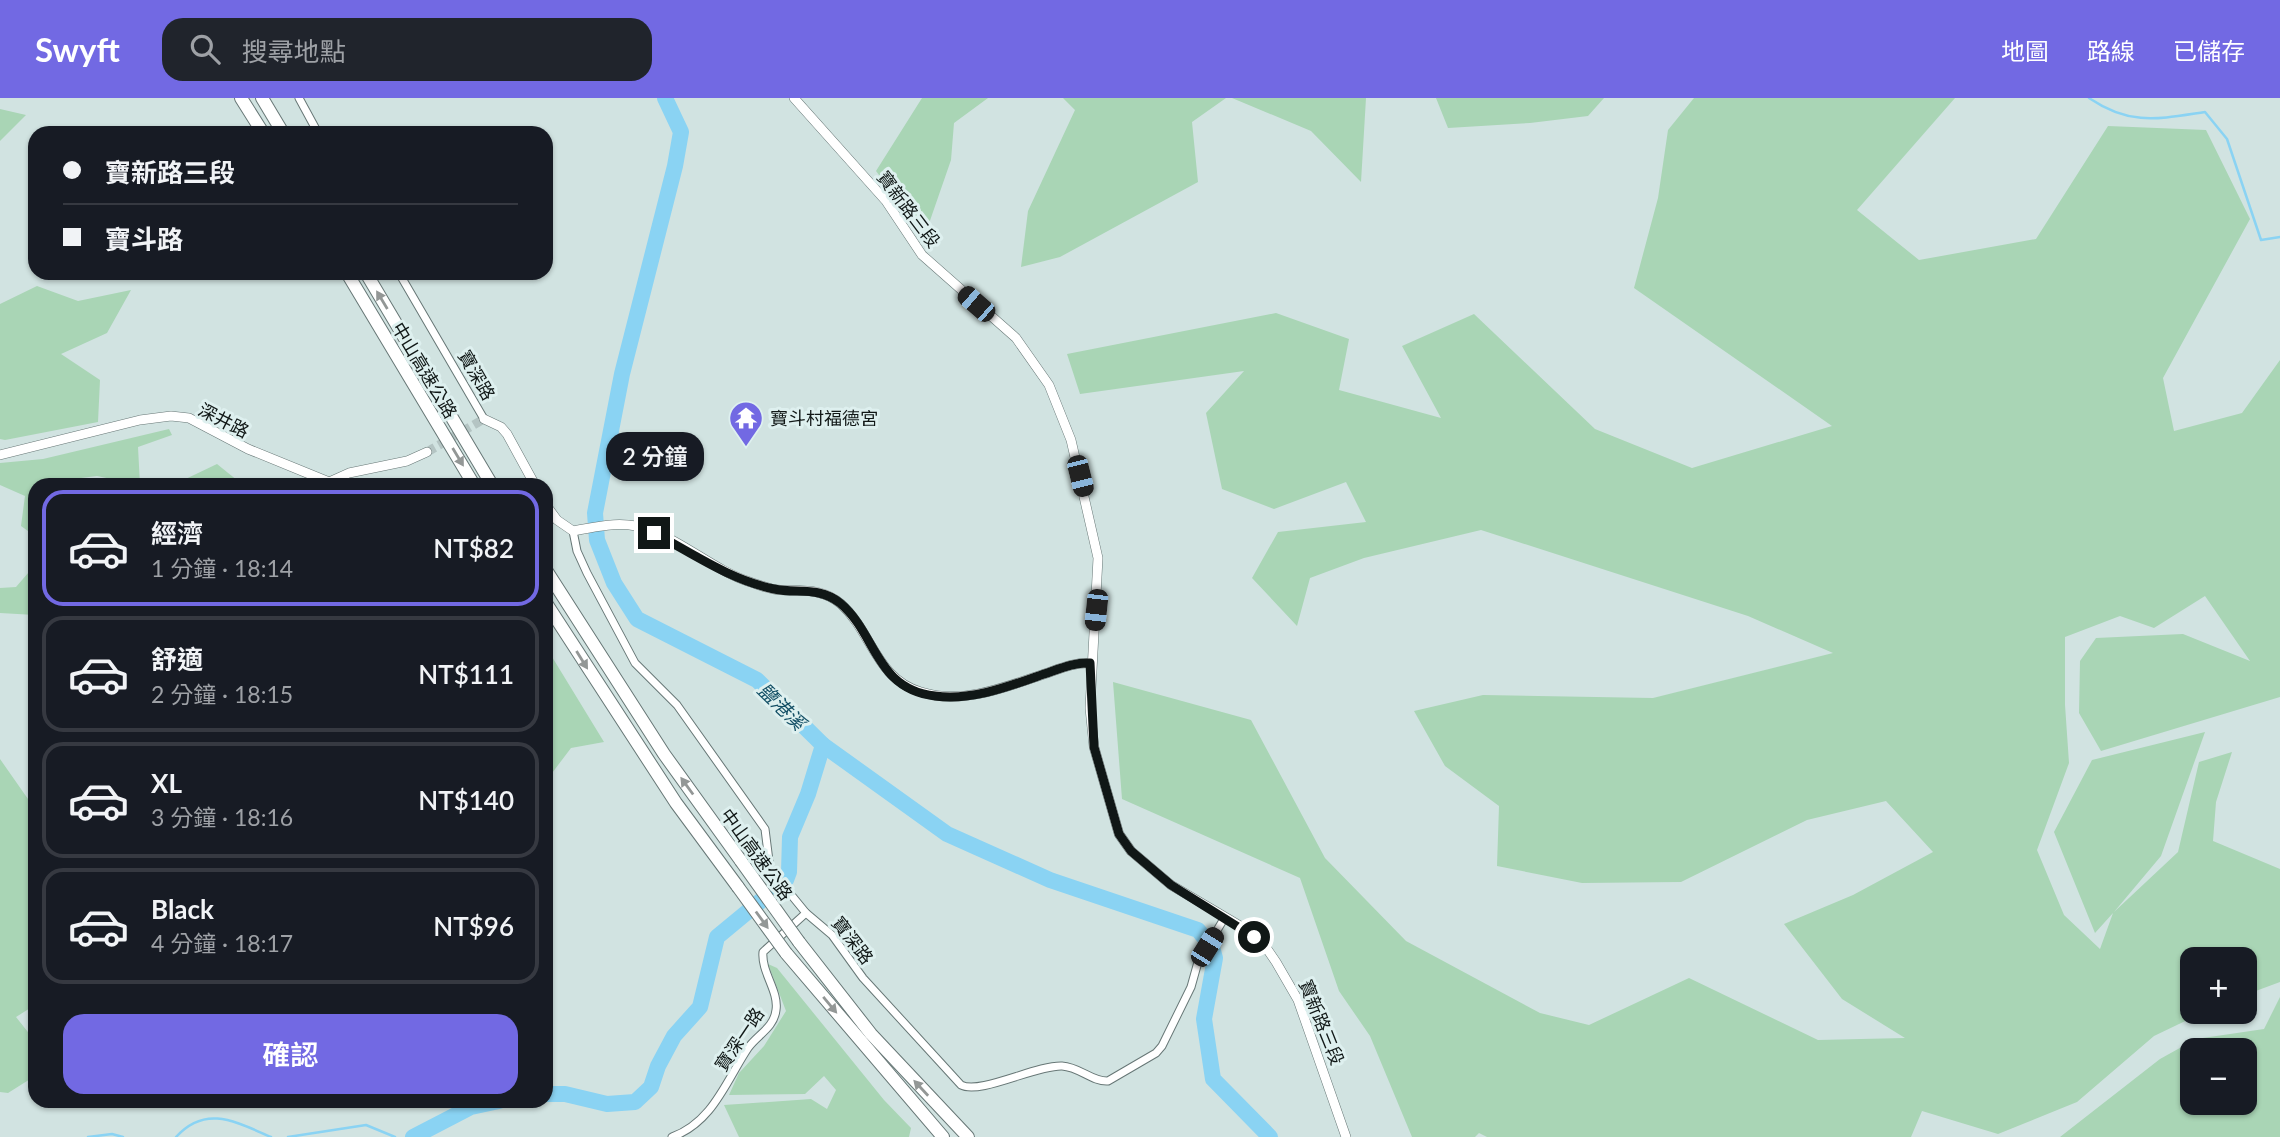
<!DOCTYPE html>
<html lang="zh-TW">
<head>
<meta charset="utf-8">
<style>
  body { margin:0; font-family:Lato,"Noto Sans TC",sans-serif; background:#20242c; color:#f1f3f6; height:100vh; display:flex; flex-direction:column; font-size:26px; white-space:nowrap }
  * { box-sizing:border-box; margin:0 }
  p { font-size:23px; color:#9ea1a6 }
  .icon { flex:none; width:38px; height:38px; fill:none; stroke:currentColor; stroke-width:2; stroke-linecap:round; stroke-linejoin:round }
  .map { position:relative; flex:1; overflow:hidden }
  .panel { position:absolute; left:28px; top:380px; width:525px; height:630px; display:flex; flex-direction:column; background:#171b24; border-radius:21px; box-shadow:0 2px 5px #0004 }
  .panel>* { flex:none }
  .hud { position:absolute; left:28px; top:28px; width:525px; height:154px; border-radius:21px; box-shadow:0 2px 5px #0004; display:grid; align-content:center; height:154px; padding:0 35px; background:#171b24 }
  .fabs { position:absolute; left:2180px; top:849px; display:grid; gap:14px }
  .fabs a { display:grid; place-items:center; width:77px; height:77px; border-radius:14px; background:#171b24; box-shadow:0 2px 5px #0004; font-size:35px }
  .end { position:absolute; width:32px; height:32px; margin:-16px; border:9px solid #101716; background:#fff; box-shadow:0 0 0 4px #fff }
  .from { border-radius:50% }
  .bubble { position:absolute; height:49px; border-radius:21px; background:#171b24; box-shadow:0 2px 5px #0004; font-size:23px; font-weight:600; line-height:49px; text-align:center }
  .car { position:absolute; width:21px; height:42px; margin:-21px -10px; border-radius:9px; box-shadow:0 0 5px 2px #0007; background:linear-gradient(#222 24%,#8ab4d8 0 40%,#222 0 76%,#8ab4d8 0 86%,#222 0) }
  .hud b { display:flex; align-items:center; gap:24px; height:66px; font-size:26px }
  .hud b+b { border-top:2px solid #363941 }
  .hud i { width:18px; height:18px; background:#f1f3f6 }
  ul { padding:12px 0 0; list-style:none }
  li { display:flex; align-items:center; gap:21px; height:116px; margin:0 14px 10px; padding:0 21px; border:4px solid #363941; border-radius:21px }
  li div { flex:1 }
  li b { display:block; font-size:26px }
  li em { font-style:normal; font-weight:600 }
  li.on { border-color:#7269e3 }
  li>.icon { width:63px; height:63px; stroke-width:1.5 }
  .primary-button { display:flex; gap:14px; margin-top:auto; padding:14px 35px }
  .primary-button a { flex:1; height:80px; border-radius:21px; background:#7269e3; color:#fff; font-size:28px; font-weight:600; line-height:80px; text-align:center }
  header { display:flex; align-items:center; gap:42px; box-sizing:border-box; height:98px; padding:0 35px; background:#7269e3; color:#fff }
  header strong { font-size:33px }
  nav { display:flex; gap:38px; margin-inline-start:auto; font-size:24px }
  .search { width:490px; height:63px; background:#20242c; display:flex; align-items:center; gap:18px; box-sizing:border-box; padding:0 24px; border-radius:21px; color:#9ea1a6; font-size:26px }
  .map>svg:first-child { display:block }
</style>
</head>
<body>
<header>
<strong>Swyft</strong>
<div class="search"><svg class="icon" aria-label="search" viewBox="0 0 24 24"><circle cx="10" cy="10" r="6"/><path d="M15 15l6 6"/></svg>搜尋地點</div>
<nav><a>地圖</a><a>路線</a><a>已儲存</a></nav>
</header>
<div class="map">
<svg width="2280" height="1039" viewBox="0 0 2280 1039">
  <rect width="100%" height="100%" fill="#d1e3e1"/>
  <g fill="#a9d5b5" fill-rule="evenodd">
    <polygon points="922,0 988,0 954,25 951,62 925,137 876,73"/>
    <polygon points="1063,0 1226,0 1192,24 1198,84 1060,159 1021,169 1028,113 1075,12"/>
    <polygon points="1232,0 1366,0 1361,84 1311,33"/>
    <polygon points="1436,0 1604,0 1588,18 1530,25 1448,30"/>
    <polygon points="1694,0 1955,0 1857,112 1919,162 2036,141 2108,28 2206,32 2250,121 2163,280 2174,333 2242,315 2280,262 2280,599 2101,653 2079,615 2080,563 2096,540 2183,536 2250,563 2205,498 2154,530 2120,518 2065,539 2065,607 2069,665 2037,752 2064,817 2100,851 2113,815 2095,835 2054,734 2092,662 2205,634 2161,758 2114,814 2178,754 2199,664 2232,654 2216,704 2213,743 2280,771 2280,884 2245,897 2245,861 2193,861 2193,914 2204,914 2154,938 2077,1004 1998,1036 1922,1013 1911,1039 1487,1039 1479,1035 1475,1039 1412,1039 1370,938 1339,893 1300,780 1122,701 1113,584 1251,622 1325,760 1406,843 1540,915 1589,927 1689,880 1818,942 1905,940 1842,901 1784,826 1853,797 1933,754 1886,703 1807,722 1681,784 1582,785 1497,768 1499,708 1445,668 1414,613 1483,597 1653,600 1833,555 1748,518 1481,432 1364,460 1310,480 1297,528 1252,480 1278,434 1366,424 1346,384 1274,411 1222,391 1206,315 1244,273 1080,296 1067,256 1276,215 1349,241 1339,292 1441,320 1402,248 1474,216 1595,331 1692,370 1832,328 1634,190 1658,100 1668,32"/>
    <polygon points="0,11 26,17 0,43"/>
    <polygon points="37,188 78,203 131,192 107,235 61,256 100,282 98,324 5,342 0,341 0,206"/>
    <polygon points="169,331 172,337 138,349 140,387 97,378 65,382 62,387 35,387 35,438 21,428 25,398 0,387 0,365 43,361"/>
    <polygon points="217,366 243,387 173,387"/>
    <polygon points="35,467 35,517 0,515 0,490 16,489"/>
    <polygon points="546,549 604,644 571,650 546,683"/>
    <polygon points="0,661 35,711 35,907 16,919 35,943 35,978 8,995 0,994"/>
    <polygon points="768,866 777,870 884,1002 911,1030 909,1039 739,1039 724,1007 811,1001 827,1011 836,992 824,978 805,996 729,997 739,975 764,948 786,913"/>
    <path d="M2280 899V1039H2060L2160 961 2196 941 2264 931ZM2193 952H2245V1004H2193Z"/>
  </g>
  <g fill="none" stroke-linecap="round" stroke-linejoin="round">
    <g stroke="#8ad3f3" stroke-width="2.5">
      <path d="M2089 0C2130 28 2158 21 2205 14L2227 41 2261 142 2280 139"/>
      <polyline points="88,1039 112,1036 123,1039"/>
      <path d="M176 1039C206 1006 236 1024 271 1039"/>
      <polyline points="288,1039 366,1027 395,1039"/>
    </g>
    <g stroke="#8ad3f3" stroke-width="16">
      <polyline points="665,0 681,34 675,68 622,276 595,415 597,442 614,485 637,521 757,582 823,647 947,736 1050,782 1198,832 1212,849 1215,860 1204,921 1213,981 1270,1039"/>
      <polyline points="546,996 565,996 607,1006 635,1004 651,989 658,968 674,938 700,909 717,839 786,782 789,774 790,739 808,696 823,647"/>
      <polyline points="413,1039 471,1009 499,1003"/>
    </g>
    <polyline stroke="#b4c4c3" stroke-width="9" stroke-dasharray="9 4.5" stroke-linecap="butt" points="427,354 484,321"/>
    <g stroke="#677776" stroke-width="9">
      <g id="minor">
        <polyline points="299,0 318,35"/>
        <polyline points="399,175 484,321"/>
        <path d="M573 433 577 453 587 475 635 565 677 607 765 731 770 771 806 815 832 837 863 880 961 987C980 997 1036 967 1062 968 1080 969 1092 984 1108 983L1156 955 1162 948 1191 889 1198 864 1225 819"/>
        <path d="M672 1039C713 1024 726 983 748 950 757 937 774 930 776 912 779 893 761 874 763 854L806 815"/>
      </g>
    </g>
    <g stroke="#677776" stroke-width="10">
      <g id="tertiary">
        <polyline points="794,0 886,103 922,157 1016,240 1049,287 1071,342 1098,460 1090,610 1094,649 1119,736 1131,753 1171,787 1242,829 1265,848 1276,864 1298,902 1346,1039"/>
        <polyline points="484,321 501,329 507,336 535,387"/>
        <polyline points="0,357 140,322 171,318 189,320 248,351 329,384 349,375 407,363 427,354"/>
        <path d="M546 407 557 422 573 433C594 429 615 424 636 428 677 437 710 471 750 484 760 487 770 492 781 492 802 493 823 490 841 506 872 534 876 581 921 594 962 607 1006 589 1044 576 1059 571 1075 564 1090 565"/>
      </g>
    </g>
    <g stroke="#677776" stroke-width="14">
      <g id="motorway">
        <polyline points="241,0 263,35"/>
        <polyline points="262,0 283,35"/>
        <polyline points="347,175 474,387"/>
        <polyline points="366,175 492,387"/>
        <polyline points="546,472 664,656 741,763"/>
        <polyline points="546,505 676,705 738,789"/>
        <polyline points="799,844 871,936 968,1039"/>
        <polyline points="786,855 943,1039"/>
      </g>
    </g>
    <use href="#minor" stroke="#fff" stroke-width="7"/>
    <use href="#tertiary" stroke="#fff" stroke-width="9"/>
    <use href="#motorway" stroke="#fff" stroke-width="12"/>
    <g stroke="#677776" stroke-width="14" stroke-linecap="butt">
      <g id="motorway-bridge">
        <polyline points="741,763 799,844"/>
        <polyline points="738,789 786,855"/>
      </g>
    </g>
    <use href="#motorway-bridge" stroke="#fff" stroke-width="12"/>
  </g>
  <defs><path id="oneway-solid" d="M-6-.8H1V-3.2L6.5 0L1 3.2V.8H-6Z" transform="scale(1.75)"/></defs>
  <g fill="#939796">
    <use href="#oneway-solid" transform="translate(382 202) rotate(-121)"/>
    <use href="#oneway-solid" transform="translate(458 359) rotate(59)"/>
    <use href="#oneway-solid" transform="translate(582 562) rotate(58)"/>
    <use href="#oneway-solid" transform="translate(687 688) rotate(-126)"/>
    <use href="#oneway-solid" transform="translate(762 822) rotate(54)"/>
    <use href="#oneway-solid" transform="translate(830 907) rotate(50)"/>
    <use href="#oneway-solid" transform="translate(921 990) rotate(-133)"/>
  </g>
  <g fill="none" stroke-linecap="round" stroke-linejoin="round">
    <path stroke="#101716" stroke-width="9" d="M654 435C692 455 730 482 774 491 797 496 819 488 840 505 877 536 875 591 935 598 972 603 1010 588 1044 576 1059 571 1075 564 1090 565L1094 649 1119 736 1131 753 1171 787 1254 839"/>
  </g>
  <defs>
    <g id="temple-pin" transform="scale(1.75)"><path d="M0 17L-7.5 6A9.5 9.5 0 1 1 7.5 6Z" fill="#7269e3" stroke="#def0ef"/><path d="M0-6L5-2H3V0L6.5 2.5H4V6H1.5V3h-3V6H-4V2.5H-6.5L-3 0V-2H-5Z" fill="#fff"/></g>
  </defs>
  <g fill-rule="evenodd">
    <use href="#temple-pin" x="746" y="320"/>
  </g>
  <g text-anchor="middle" dominant-baseline="central" stroke-width="6" stroke-linejoin="round" paint-order="stroke">
    <g font-size="18" fill="#101716" stroke="#def0ef">
      <text transform="translate(909 111) rotate(53)">寶新路三段</text>
      <text transform="translate(425 272) rotate(59)">中山高速公路</text>
      <text transform="translate(477 277) rotate(60)">寶深路</text>
      <text transform="translate(224 322) rotate(27)">深井路</text>
      <text transform="translate(757 756) rotate(54)">中山高速公路</text>
      <text transform="translate(853 842) rotate(52)">寶深路</text>
      <text transform="translate(1322 924) rotate(68)">寶新路三段</text>
      <text transform="translate(739 941) rotate(-56)">寶深一路</text>
    </g>
    <g font-size="18" fill="#101716" stroke="#def0ef" text-anchor="start">
      <text x="770" y="320">寶斗村福德宮</text>
    </g>
    <g font-size="19" font-style="italic" fill="#134f65" stroke="#def0ef">
      <text transform="translate(782 608) rotate(44)">鹽港溪</text>
    </g>
  </g>
</svg>
<div class="fabs">
<a>+</a>
<a>−</a>
</div>
<i class="end from" style="left:1254px;top:839px"></i>
<i class="end" style="left:654px;top:435px"></i>
<div class="bubble" style="left:606px;top:334px;width:98px">2 分鐘</div>
<i class="car" style="left:976px;top:206px;rotate:311deg"></i>
<i class="car" style="left:1080px;top:378px;rotate:166deg"></i>
<i class="car" style="left:1096px;top:512px;rotate:186deg"></i>
<i class="car" style="left:1207px;top:849px;rotate:32deg"></i>
<div class="hud">
<b><i class="from"></i>寶新路三段</b>
<b><i></i>寶斗路</b>
</div>
<section class="panel">
<ul>
<li class="on"><svg class="icon" aria-label="car" viewBox="0 0 24 24"><path d="M5 17H2v-5l4-1 3-4h7l3 4 3 1v5h-3M9 17h6M6 11h13"/><circle cx="7" cy="17" r="2"/><circle cx="17" cy="17" r="2"/></svg><div><b>經濟</b><p>1 分鐘 · 18:14</p></div><em>NT$82</em></li>
<li><svg class="icon" aria-label="car" viewBox="0 0 24 24"><path d="M5 17H2v-5l4-1 3-4h7l3 4 3 1v5h-3M9 17h6M6 11h13"/><circle cx="7" cy="17" r="2"/><circle cx="17" cy="17" r="2"/></svg><div><b>舒適</b><p>2 分鐘 · 18:15</p></div><em>NT$111</em></li>
<li><svg class="icon" aria-label="car" viewBox="0 0 24 24"><path d="M5 17H2v-5l4-1 3-4h7l3 4 3 1v5h-3M9 17h6M6 11h13"/><circle cx="7" cy="17" r="2"/><circle cx="17" cy="17" r="2"/></svg><div><b>XL</b><p>3 分鐘 · 18:16</p></div><em>NT$140</em></li>
<li><svg class="icon" aria-label="car" viewBox="0 0 24 24"><path d="M5 17H2v-5l4-1 3-4h7l3 4 3 1v5h-3M9 17h6M6 11h13"/><circle cx="7" cy="17" r="2"/><circle cx="17" cy="17" r="2"/></svg><div><b>Black</b><p>4 分鐘 · 18:17</p></div><em>NT$96</em></li>
</ul>
<div class="primary-button"><a>確認</a></div>
</section>
</div>
</body>
</html>
